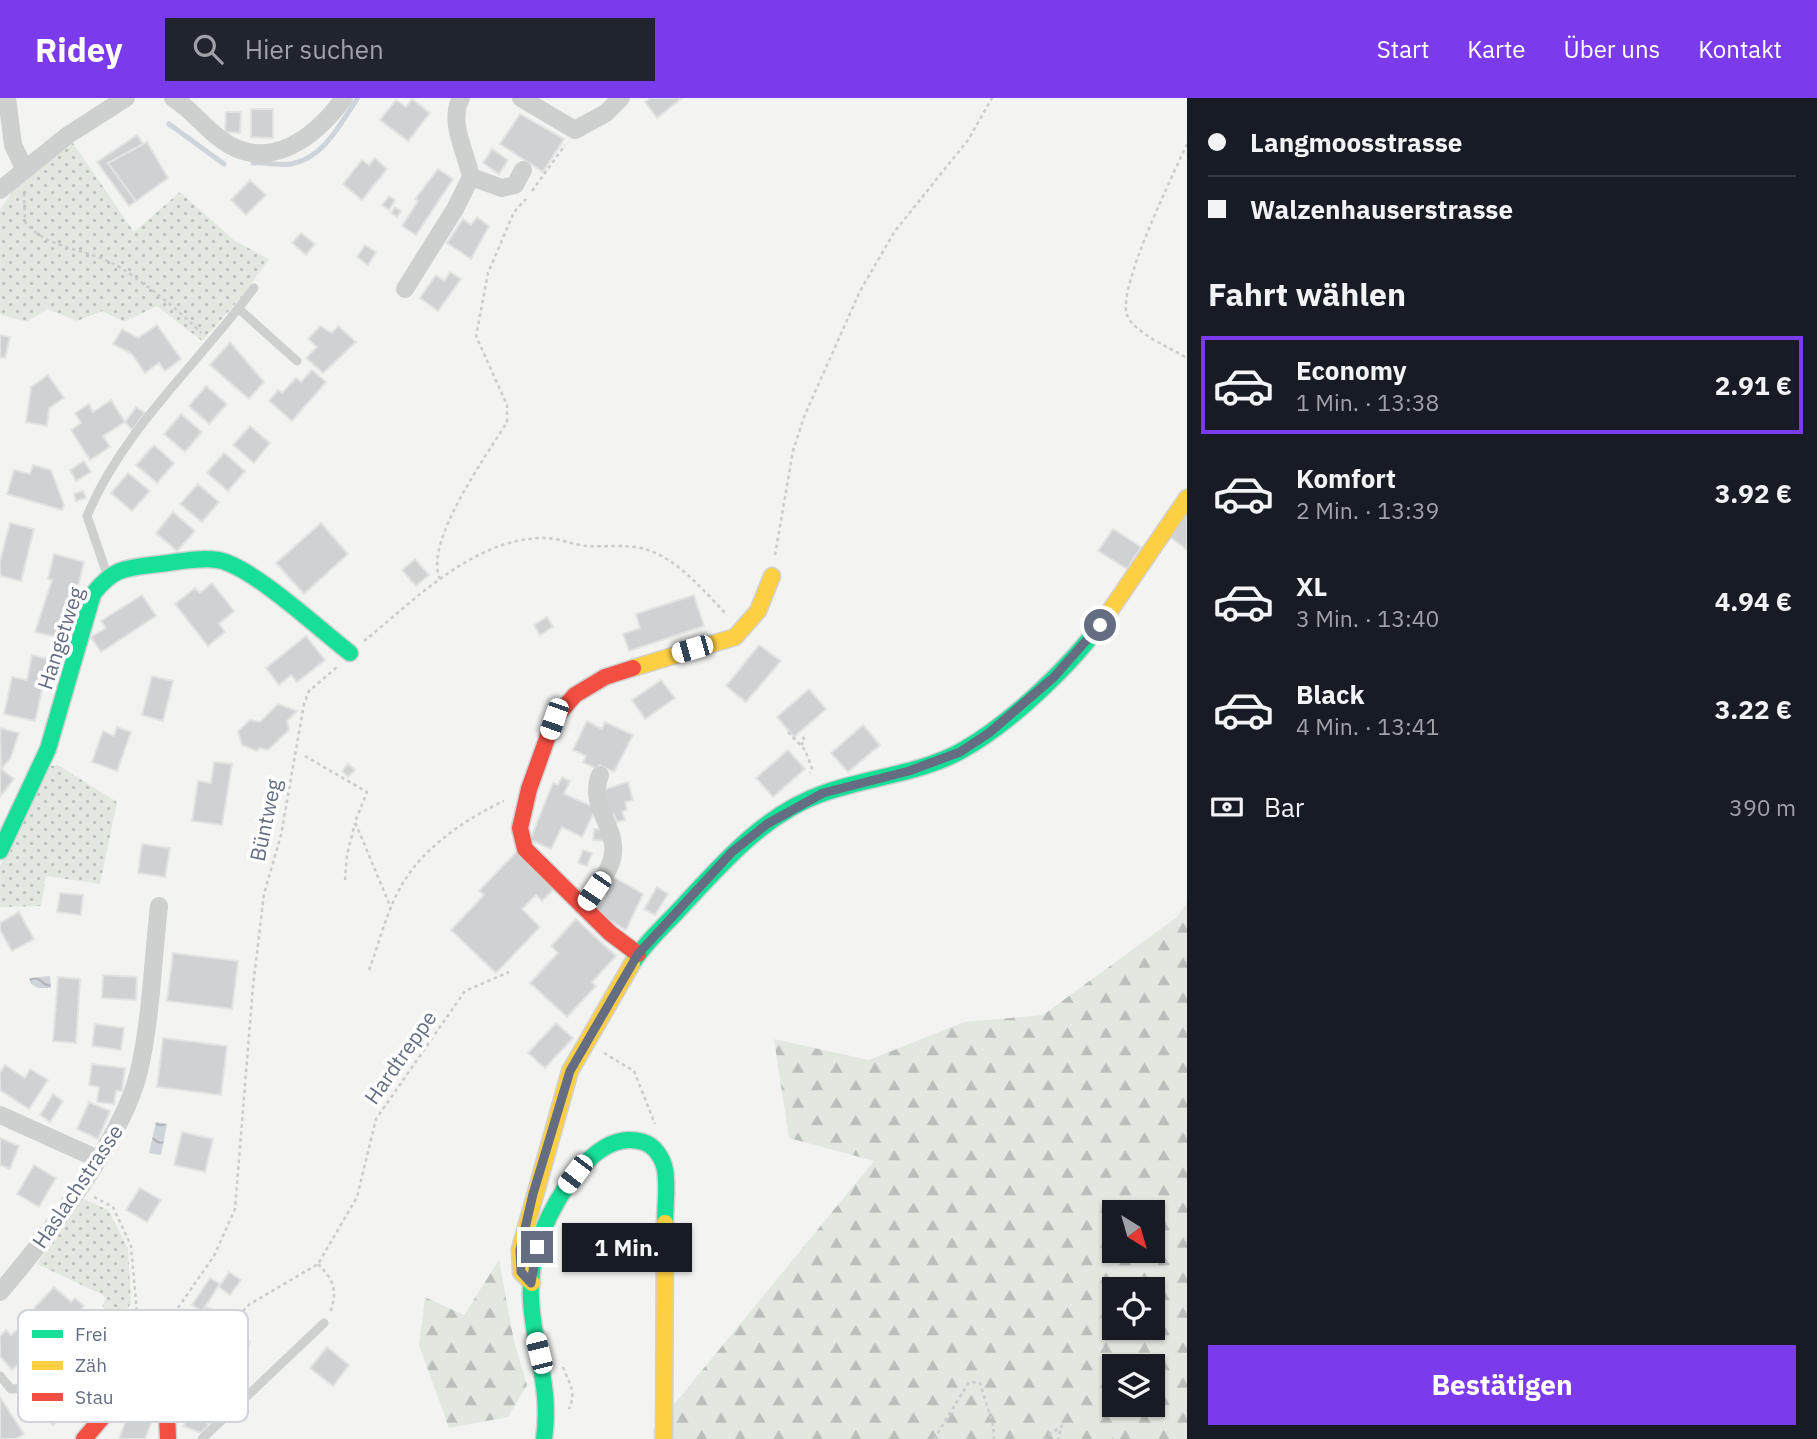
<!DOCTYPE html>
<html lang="de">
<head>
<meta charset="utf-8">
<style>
  body { margin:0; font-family:"IBM Plex Sans",sans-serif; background:#20242c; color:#f1f3f6; height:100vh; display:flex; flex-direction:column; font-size:26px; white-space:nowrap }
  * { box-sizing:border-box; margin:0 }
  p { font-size:23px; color:#9ea1a6 }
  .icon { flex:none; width:38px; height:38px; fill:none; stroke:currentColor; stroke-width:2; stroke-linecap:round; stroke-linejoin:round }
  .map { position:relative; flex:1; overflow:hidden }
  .drawer { display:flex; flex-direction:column; background:#171b24; width:630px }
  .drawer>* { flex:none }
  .hud { display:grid; align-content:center; height:154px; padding:0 21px; background:#171b24 }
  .needle { width:46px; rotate:143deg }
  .tools { position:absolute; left:1102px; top:1102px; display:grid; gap:14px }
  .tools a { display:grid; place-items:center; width:63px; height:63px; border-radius:0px; background:#171b24; box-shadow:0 2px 5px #0004; font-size:35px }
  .end { position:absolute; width:32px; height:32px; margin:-16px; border:9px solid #646d82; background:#fff; box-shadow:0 0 0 4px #fff }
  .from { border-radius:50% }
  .bubble { position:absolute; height:49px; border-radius:0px; background:#171b24; box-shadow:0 2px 5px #0004; font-size:23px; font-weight:700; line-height:49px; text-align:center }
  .car { position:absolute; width:21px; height:42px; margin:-21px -10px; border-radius:9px; box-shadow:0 0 5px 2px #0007; background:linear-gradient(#fff 24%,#345 0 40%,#fff 0 76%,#345 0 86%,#fff 0) }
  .hud b { display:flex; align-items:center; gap:24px; height:66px; font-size:26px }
  .hud b+b { border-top:2px solid #363941 }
  .hud i { width:18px; height:18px; background:#f1f3f6 }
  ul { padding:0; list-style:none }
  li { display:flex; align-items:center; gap:21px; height:98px; margin:0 14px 10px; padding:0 7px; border:4px solid transparent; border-radius:0px }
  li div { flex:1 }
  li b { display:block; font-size:26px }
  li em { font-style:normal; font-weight:700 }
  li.on { border-color:#7c3aed }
  li>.icon { width:63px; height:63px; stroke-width:1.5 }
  h2 { padding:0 21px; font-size:32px; line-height:84px }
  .pay { display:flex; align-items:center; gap:18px; height:77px; padding:0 21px; font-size:26px }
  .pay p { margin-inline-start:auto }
  .primary-button { display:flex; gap:14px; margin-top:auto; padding:14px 21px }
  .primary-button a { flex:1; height:80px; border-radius:0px; background:#7c3aed; color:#fff; font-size:28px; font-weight:700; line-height:80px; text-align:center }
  header { display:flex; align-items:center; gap:42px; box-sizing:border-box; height:98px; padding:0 35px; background:#7c3aed; color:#fff }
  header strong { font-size:33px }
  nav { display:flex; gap:38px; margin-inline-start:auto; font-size:24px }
  .search { width:490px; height:63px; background:#20242c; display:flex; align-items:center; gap:18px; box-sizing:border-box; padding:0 24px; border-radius:0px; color:#9ea1a6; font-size:26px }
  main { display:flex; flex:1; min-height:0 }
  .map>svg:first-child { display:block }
</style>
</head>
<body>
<header>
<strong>Ridey</strong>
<div class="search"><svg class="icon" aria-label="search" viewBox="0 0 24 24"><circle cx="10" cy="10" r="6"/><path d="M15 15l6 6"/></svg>Hier suchen</div>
<nav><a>Start</a><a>Karte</a><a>Über uns</a><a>Kontakt</a></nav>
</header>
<main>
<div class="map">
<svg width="1187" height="1341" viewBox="0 0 1187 1341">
  <defs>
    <pattern id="grass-dots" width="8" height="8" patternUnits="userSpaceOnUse" patternTransform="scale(1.75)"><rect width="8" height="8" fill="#e2e7e0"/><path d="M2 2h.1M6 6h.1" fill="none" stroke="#bbbfbb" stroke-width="1.8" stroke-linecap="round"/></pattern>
    <pattern id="forest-firs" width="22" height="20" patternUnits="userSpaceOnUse" patternTransform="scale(1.75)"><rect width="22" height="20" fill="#e2e7e0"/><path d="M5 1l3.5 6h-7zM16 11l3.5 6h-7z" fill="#bbbfbb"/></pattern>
    <pattern id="water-waves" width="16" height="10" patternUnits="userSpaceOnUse" patternTransform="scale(1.75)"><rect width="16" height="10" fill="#cfd4da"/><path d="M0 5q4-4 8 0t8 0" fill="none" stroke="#acb0b6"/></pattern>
  </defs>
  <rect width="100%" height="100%" fill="#f3f4f2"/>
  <g fill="url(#grass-dots)">
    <polygon points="73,45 134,134 180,94 235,143 269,161 243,197 202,243 157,208 124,224 102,213 77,223 47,211 27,224 0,216 0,112 16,88"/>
    <polygon points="58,667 117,704 100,786 46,778 41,808 0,809 0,768 51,668"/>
    <polygon points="84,1101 108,1112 128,1150 131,1205 128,1210 110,1217 102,1208 106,1201 103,1197 37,1166"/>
  </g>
  <g fill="url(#forest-firs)" fill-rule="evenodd">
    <path d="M1187 804V1341H653V1332L874 1063 789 1040 774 941 869 962 964 924 1043 917 1177 819ZM1115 1115H1153V1153H1115ZM1115 1192H1153V1230H1115ZM1115 1269H1153V1307H1115Z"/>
    <polygon points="499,1162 514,1243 527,1287 508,1319 449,1330 419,1247 425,1199 464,1217"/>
  </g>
  <g fill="url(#water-waves)">
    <polygon points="50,878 51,890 38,890 31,886 29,880"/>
    <polygon points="156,1024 167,1026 161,1057 149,1055"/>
  </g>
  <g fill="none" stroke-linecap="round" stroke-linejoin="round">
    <g stroke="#cfd4da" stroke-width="5">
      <polyline points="169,26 224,66"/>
      <path d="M253 65C265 64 279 68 291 66 324 60 340 26 357 1"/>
    </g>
  </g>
  <g fill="#d0d1d2" stroke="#e2e3e2" stroke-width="2">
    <polygon points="650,0 682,0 657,20 645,4"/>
    <polygon points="412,1 430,15 408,43 380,22 396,2 406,9"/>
    <polygon points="251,11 273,11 273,40 251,39"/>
    <polygon points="226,14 241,14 240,35 225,34"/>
    <polygon points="520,16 564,41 543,74 500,46"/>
    <polygon points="137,37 143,46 108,65 136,103 129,108 97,64"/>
    <polygon points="147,44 168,80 136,103 108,65"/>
    <polygon points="492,51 508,62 499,76 483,65"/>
    <polygon points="375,60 387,71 362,102 343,86 362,62 369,67"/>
    <polygon points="438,71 453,81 416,137 402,128 418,103 415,101"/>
    <polygon points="250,82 266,97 246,117 231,102"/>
    <polygon points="389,98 395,102 389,112 382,107"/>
    <polygon points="395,109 401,113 397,119 391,115"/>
    <polygon points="477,119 489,128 471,161 447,145 463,121 471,127"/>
    <polygon points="301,135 315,146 306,157 292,145"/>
    <polygon points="365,147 376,154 368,167 357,159"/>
    <polygon points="450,174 461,181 438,213 420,200 436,177 444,183"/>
    <polygon points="157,227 181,261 165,273 159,265 145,275 132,256 113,246 122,231 138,240"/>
    <polygon points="320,228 332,235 338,228 356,244 323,275 306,260 317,249 308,241"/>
    <polygon points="0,237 10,239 5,260 0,259"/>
    <polygon points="230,244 264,284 249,301 210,267"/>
    <polygon points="312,272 326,284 292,323 269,303 278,292 282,295 296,280 301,284"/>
    <polygon points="48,277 64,300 49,310 47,328 26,324 31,289"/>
    <polygon points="206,288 227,306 209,326 189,308"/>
    <polygon points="111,302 125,324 103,338 110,349 90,362 71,332 81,325 75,315 89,306 93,314"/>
    <polygon points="136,309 145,315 132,332 125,324"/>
    <polygon points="181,316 202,334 185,354 164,336"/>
    <polygon points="250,328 270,345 254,365 233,347"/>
    <polygon points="154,347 174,365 157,385 136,367"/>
    <polygon points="224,355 245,373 228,393 207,375"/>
    <polygon points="84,363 91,374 76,383 70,372"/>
    <polygon points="33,367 51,372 64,407 62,412 7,396 14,372 30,376"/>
    <polygon points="128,375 150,393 132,413 111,395"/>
    <polygon points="198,386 219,404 202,424 180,406"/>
    <polygon points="83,393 86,400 76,403 74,396"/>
    <polygon points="1187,410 1187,450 1186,451 1167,437"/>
    <polygon points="173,414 195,433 177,453 156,435"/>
    <polygon points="10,425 34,431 21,483 0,478 0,463"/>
    <polygon points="321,425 348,456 304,496 276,465"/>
    <polygon points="1113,431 1141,449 1127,471 1098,453"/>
    <polygon points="54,456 84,464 65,541 35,534 52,482 48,481"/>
    <polygon points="415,461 429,477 416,488 402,472"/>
    <polygon points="212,485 234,513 219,526 225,534 208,548 175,506 195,490 200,495"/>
    <polygon points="142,497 156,518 101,554 91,539 106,530 101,523"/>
    <polygon points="694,497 704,528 629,553 623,536 640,530 636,516"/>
    <polygon points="547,519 553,529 540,537 534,527"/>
    <polygon points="306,538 325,562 297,584 291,577 279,587 266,570"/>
    <polygon points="759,547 781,563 746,604 726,588"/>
    <polygon points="32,557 49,561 35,623 4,616 12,579 27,582"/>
    <polygon points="152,578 173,583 163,623 142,617"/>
    <polygon points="661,582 675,600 645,621 632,602"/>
    <polygon points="809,591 826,611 794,639 777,619"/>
    <polygon points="278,606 297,613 287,623 289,632 268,652 260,650 257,653 242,647 238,633 250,622 260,624"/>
    <polygon points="587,623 602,631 605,624 633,637 614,674 599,667 597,671 583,664 586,658 573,652"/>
    <polygon points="863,627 880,647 848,674 831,655"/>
    <polygon points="117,629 131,634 117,673 92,664 103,633 114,638"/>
    <polygon points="0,630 19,635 10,661 1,671"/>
    <polygon points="788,652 805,671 773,699 756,680"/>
    <polygon points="214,664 232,666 222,727 192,723 198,683 211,685"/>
    <polygon points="348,666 355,672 348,679 342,673"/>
    <polygon points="0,670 14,681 0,699"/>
    <polygon points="562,679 570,683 564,696 596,710 582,739 562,729 551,751 530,742 553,685 558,687"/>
    <polygon points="628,684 633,702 625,704 627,712 622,714 625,722 617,724 614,716 607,718 599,693"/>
    <polygon points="594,731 608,732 607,743 593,742"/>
    <polygon points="142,746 170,750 165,779 138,775"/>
    <polygon points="583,752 592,755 587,768 578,765"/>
    <polygon points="517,753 555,790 542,803 536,797 522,811 540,829 496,875 451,832 484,797 479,793"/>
    <polygon points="612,778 643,796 626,832 596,814 605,798 601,796"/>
    <polygon points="657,789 668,796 655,817 644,811"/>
    <polygon points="60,795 83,797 81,817 57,814"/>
    <polygon points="19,814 34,841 12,853 0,832 0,825"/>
    <polygon points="576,821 616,858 592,884 596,888 567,919 530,885 558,855 551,848"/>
    <polygon points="173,855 238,863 232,911 167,903"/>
    <polygon points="103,877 137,879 136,902 102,900"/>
    <polygon points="58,879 80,881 76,945 53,943"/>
    <polygon points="556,925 573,940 545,970 528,955"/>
    <polygon points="95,926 124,930 121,952 92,948"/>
    <polygon points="163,940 227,948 221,997 157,989"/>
    <polygon points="92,966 125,970 122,993 116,993 114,1006 97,1004 99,989 89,987"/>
    <polygon points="5,967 25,980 30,971 48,982 29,1011 0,992 0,975"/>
    <polygon points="53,996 63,1003 50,1024 40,1017"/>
    <polygon points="89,1004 110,1013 98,1041 77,1031"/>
    <polygon points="182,1034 213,1041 205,1074 174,1067"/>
    <polygon points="0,1040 19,1048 10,1071 0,1067"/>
    <polygon points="34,1067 56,1080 39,1109 17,1096"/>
    <polygon points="140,1090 161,1102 147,1124 126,1112"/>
    <polygon points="229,1174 241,1182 230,1197 219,1189"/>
    <polygon points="210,1180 220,1186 202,1213 192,1207"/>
    <polygon points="54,1189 71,1204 75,1200 84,1208 60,1234 34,1210"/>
    <polygon points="206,1209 232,1219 216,1262 194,1253 191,1263 165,1253 182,1211 202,1219"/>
    <polygon points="22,1228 44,1253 30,1266 25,1260 12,1272 0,1258 0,1238 6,1232 11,1237"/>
    <polygon points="239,1239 250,1244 240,1267 247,1270 239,1288 214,1277 228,1245 235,1247"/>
    <polygon points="327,1249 349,1267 333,1288 310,1270"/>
    <polygon points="64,1274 86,1298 53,1327 32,1303"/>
    <polygon points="210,1285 229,1299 209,1327 190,1313"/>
    <polygon points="0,1299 24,1336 15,1341 0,1341"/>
    <polygon points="129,1314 152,1323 145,1341 119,1341"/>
    <polygon points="192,1315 209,1327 201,1335 183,1328"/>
  </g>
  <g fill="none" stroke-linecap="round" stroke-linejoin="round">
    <g stroke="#d0d1d2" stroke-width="19">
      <g id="fast">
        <path d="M0 753 48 651 93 496C114 469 126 470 159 466 178 464 199 459 218 462 252 468 320 532 350 555"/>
        <path d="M632 866C644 846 662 830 677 814 720 768 763 716 824 695 869 679 919 676 961 653 1010 626 1073 566 1105 520"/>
        <path d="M544 1341C555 1267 512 1215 541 1137 555 1102 595 1029 643 1044 654 1047 663 1060 665 1072 668 1089 665 1108 665 1125"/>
      </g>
    </g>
    <g stroke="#d0d1d2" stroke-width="19">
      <g id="slow">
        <polyline points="1105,520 1187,400"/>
        <polyline points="633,570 735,539 758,513 772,478"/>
        <polyline points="532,1185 521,1174 520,1151 570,973 632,866"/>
        <polyline points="664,1341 665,1125"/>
      </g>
    </g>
    <g stroke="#d0d1d2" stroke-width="19">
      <g id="jam">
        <polyline points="633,570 605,579 575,597 554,621 529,691 520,730 525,751 610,835 638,856"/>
        <polyline points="84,1341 113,1307 139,1290 162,1302 167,1315 168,1341"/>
      </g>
    </g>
    <g stroke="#cacbcc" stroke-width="2.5" stroke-dasharray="3.5 3.5" stroke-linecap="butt">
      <path d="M1187 46C1173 77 1117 190 1127 217 1134 235 1171 250 1187 260"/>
      <polyline points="532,93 565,47"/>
      <path d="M24 95 25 124C47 151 83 150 112 165 134 176 184 216 201 235"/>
      <polyline points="775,457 793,353 804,319 860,193 895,133 968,42 992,0"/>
      <path d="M440 481C423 445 487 357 507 324V307L476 238 488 175 514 114 526 101"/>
      <path d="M364 543C416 501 475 439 546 440 559 440 573 447 587 448 605 449 628 446 645 451 677 460 705 494 727 517"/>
      <polyline points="788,634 805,652 812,670 810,675"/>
      <polyline points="801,647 805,642 802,638"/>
      <polyline points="305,658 367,694 355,724 391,810"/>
      <polyline points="345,782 347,757 355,725"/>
      <path d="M369 872C380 843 387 811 403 785 424 749 467 720 504 703"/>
      <polyline points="604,955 634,973 655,1026"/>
      <polyline points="94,1099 113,1109 131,1148 137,1215 156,1265"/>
      <path d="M318 1166C334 1182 338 1193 330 1215"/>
      <polyline points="227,1236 236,1220 250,1206 318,1166 357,1099 376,1021 465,893 509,874"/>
      <path d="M563 1269C569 1286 577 1292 569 1311"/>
      <polyline points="153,1275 173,1217 214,1158 235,1111 253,888 264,796 281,737 304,606 309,593 337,569"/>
      <polyline points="934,1341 969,1284 980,1285 993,1327 994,1341"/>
      <polyline points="1043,1341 1062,1328 1058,1341"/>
      <polyline points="1112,1341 1114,1341"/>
    </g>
    <g stroke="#cecfcf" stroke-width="9">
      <polyline points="239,211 297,263"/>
      <path d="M107 476 87 418C123 331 199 265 254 190"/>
      <polyline points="0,1278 11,1291 29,1290 88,1230"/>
      <polyline points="202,1341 324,1225"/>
    </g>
    <g stroke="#cecfcf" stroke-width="18">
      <polyline points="7,0 13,47 24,70"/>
      <path d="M173 0C191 11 202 27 218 39 266 78 315 40 344 0"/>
      <polyline points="521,0 575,32 606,15 621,0"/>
      <polyline points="471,79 502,90 515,87 523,72"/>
      <polyline points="0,92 68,37 126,0"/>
      <path d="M405 191 455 111 471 79C466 54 448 24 461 0"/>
      <path d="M583 809C593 795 607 779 612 761 620 730 587 709 600 677"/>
      <polyline points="0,1017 98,1061"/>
      <path d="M0 1194C45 1142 124 1039 139 973 151 922 153 860 159 808"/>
    </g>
    <use href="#fast" stroke="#16e098" stroke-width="16"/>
    <use href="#slow" stroke="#ffcf43" stroke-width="16"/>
    <use href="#jam" stroke="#f24e42" stroke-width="16"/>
  </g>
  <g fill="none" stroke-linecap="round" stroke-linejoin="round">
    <polyline stroke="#646d82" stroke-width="9" points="537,1149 531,1185 521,1174 520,1152 533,1096 570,973 638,856 732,754 767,726 823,695 909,673 960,654 989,635 1054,579 1100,527"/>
  </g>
  <g text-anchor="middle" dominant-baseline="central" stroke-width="7" stroke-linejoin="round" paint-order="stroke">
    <g font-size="21" fill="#646d82" stroke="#fff">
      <text transform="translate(60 540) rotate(-72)">Hangetweg</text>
      <text transform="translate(265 722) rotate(-78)">Büntweg</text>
      <text transform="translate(400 959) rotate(-55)">Hardtreppe</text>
      <text transform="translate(77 1088) rotate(-56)">Haslachstrasse</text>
    </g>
  </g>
  <rect x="18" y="1212" width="230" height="112" rx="10" fill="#fff" stroke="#d0d3da" stroke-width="2"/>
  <rect x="32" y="1232" width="31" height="8" fill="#16e098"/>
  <rect x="32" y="1263" width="31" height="9" fill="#ffcf43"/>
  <rect x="32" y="1295" width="31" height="8" fill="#f24e42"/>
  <g font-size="19" fill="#646d82">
    <text x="75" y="1243">Frei</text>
    <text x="75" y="1274">Zäh</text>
    <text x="75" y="1306">Stau</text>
  </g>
</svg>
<div class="tools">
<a><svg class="needle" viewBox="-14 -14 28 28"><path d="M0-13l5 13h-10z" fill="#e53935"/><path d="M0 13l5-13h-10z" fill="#9ea1a6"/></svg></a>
<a><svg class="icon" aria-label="locate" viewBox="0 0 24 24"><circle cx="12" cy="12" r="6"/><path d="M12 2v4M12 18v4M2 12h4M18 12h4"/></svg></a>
<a><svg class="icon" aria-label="layers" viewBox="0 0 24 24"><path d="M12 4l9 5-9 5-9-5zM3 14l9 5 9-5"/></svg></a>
</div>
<i class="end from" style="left:1100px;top:527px"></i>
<i class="end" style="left:537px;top:1149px"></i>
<div class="bubble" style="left:562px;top:1125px;width:130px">1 Min.</div>
<i class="car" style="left:692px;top:551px;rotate:254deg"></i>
<i class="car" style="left:554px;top:621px;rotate:199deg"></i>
<i class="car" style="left:594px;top:793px;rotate:214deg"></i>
<i class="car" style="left:575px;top:1076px;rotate:217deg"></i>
<i class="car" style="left:539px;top:1255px;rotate:346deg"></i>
</div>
<section class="drawer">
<div class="hud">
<b><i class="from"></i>Langmoosstrasse</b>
<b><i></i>Walzenhauserstrasse</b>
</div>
<h2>Fahrt wählen</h2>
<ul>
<li class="on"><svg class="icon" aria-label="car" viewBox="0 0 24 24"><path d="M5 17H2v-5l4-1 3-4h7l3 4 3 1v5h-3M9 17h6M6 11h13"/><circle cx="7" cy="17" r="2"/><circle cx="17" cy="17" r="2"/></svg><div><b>Economy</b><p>1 Min. · 13:38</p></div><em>2.91 €</em></li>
<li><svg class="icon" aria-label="car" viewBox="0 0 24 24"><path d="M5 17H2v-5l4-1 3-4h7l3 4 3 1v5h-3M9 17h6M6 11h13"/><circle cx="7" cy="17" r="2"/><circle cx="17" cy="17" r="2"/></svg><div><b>Komfort</b><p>2 Min. · 13:39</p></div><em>3.92 €</em></li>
<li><svg class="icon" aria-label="car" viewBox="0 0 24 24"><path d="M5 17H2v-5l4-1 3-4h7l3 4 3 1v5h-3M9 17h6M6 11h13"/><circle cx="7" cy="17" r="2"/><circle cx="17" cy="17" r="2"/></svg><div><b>XL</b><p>3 Min. · 13:40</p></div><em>4.94 €</em></li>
<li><svg class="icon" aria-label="car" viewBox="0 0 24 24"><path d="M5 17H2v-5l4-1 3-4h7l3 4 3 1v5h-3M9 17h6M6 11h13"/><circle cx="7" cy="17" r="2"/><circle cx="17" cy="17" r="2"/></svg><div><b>Black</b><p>4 Min. · 13:41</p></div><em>3.22 €</em></li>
</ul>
<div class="pay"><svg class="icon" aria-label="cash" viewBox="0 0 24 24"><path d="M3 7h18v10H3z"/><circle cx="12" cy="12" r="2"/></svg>Bar<p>390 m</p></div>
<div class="primary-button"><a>Bestätigen</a></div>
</section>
</main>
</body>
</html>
